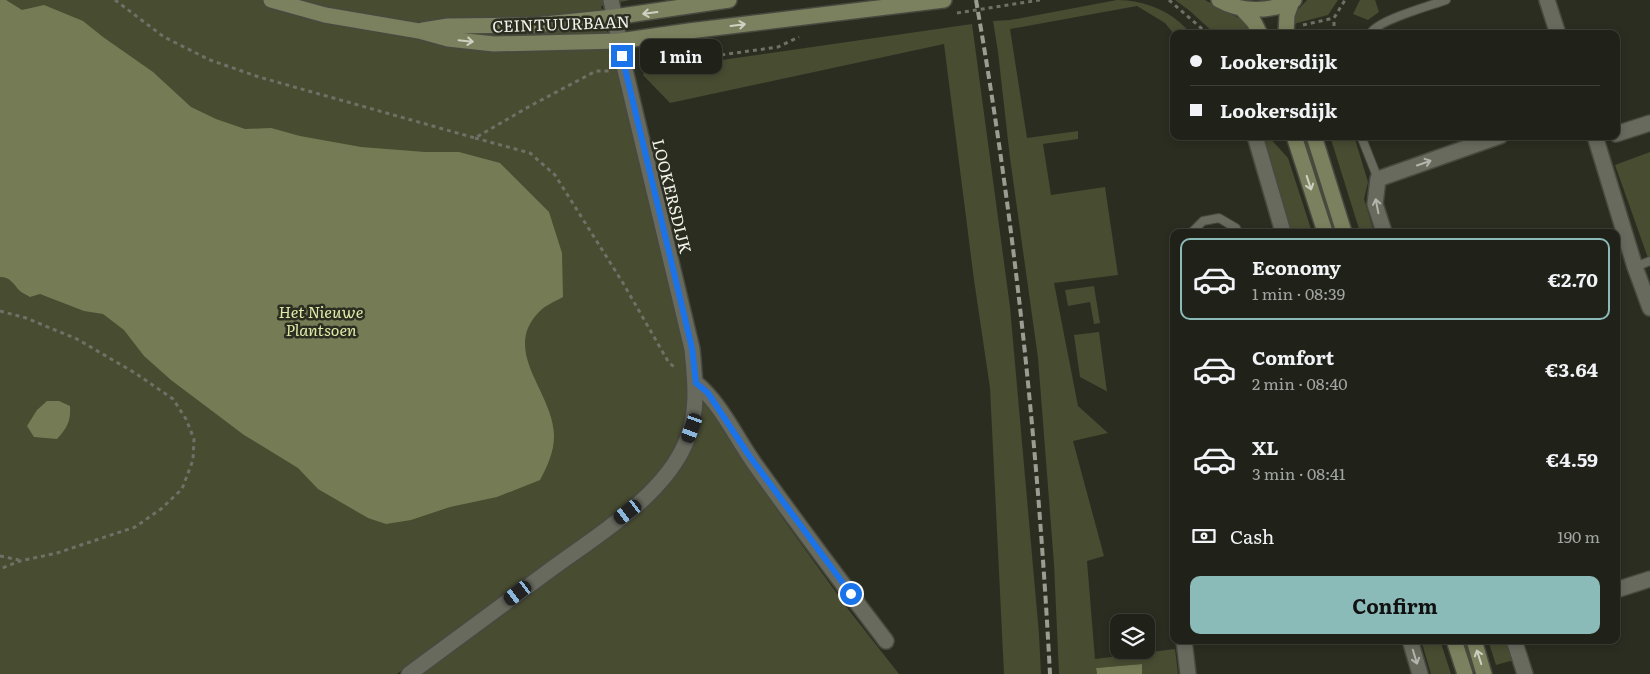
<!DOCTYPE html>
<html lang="en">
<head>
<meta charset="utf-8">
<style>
  body { margin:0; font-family:Literata,serif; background:#2d2f26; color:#f1f3f6; height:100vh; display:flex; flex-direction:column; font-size:19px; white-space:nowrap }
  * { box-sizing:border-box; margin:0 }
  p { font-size:16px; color:#a2a4a2 }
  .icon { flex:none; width:28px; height:28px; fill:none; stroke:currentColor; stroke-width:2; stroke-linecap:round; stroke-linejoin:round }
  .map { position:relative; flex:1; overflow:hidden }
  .side { position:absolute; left:1170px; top:229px; width:450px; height:415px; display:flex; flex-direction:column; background:#202219; border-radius:10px; box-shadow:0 2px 8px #0003,0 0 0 1px #3d3f38 }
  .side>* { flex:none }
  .guide { position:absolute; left:1170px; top:30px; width:450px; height:110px; border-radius:10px; box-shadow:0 2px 8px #0003,0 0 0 1px #3d3f38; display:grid; align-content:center; height:110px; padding:0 20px; background:#202219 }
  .tools { position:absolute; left:1110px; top:614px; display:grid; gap:10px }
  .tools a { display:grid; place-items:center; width:45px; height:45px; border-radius:10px; background:#202219; box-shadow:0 2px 8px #0003,0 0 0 1px #3d3f38; font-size:25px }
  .end { position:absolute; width:22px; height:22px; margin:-11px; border:6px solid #1a73e8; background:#fff; box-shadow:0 0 0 2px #fff }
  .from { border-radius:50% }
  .bubble { position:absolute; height:35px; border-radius:10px; background:#202219; box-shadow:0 2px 8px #0003,0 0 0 1px #3d3f38; font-size:16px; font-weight:700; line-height:35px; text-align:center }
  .car { position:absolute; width:15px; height:30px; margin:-15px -8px; border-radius:6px; box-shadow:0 0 4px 1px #0007; background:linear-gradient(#222 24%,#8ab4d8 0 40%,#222 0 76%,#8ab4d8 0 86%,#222 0) }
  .guide b { display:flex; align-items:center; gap:18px; height:48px; font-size:19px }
  .guide b+b { border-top:1px solid #3d3f38 }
  .guide i { width:12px; height:12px; background:#f1f3f6 }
  ul { padding:9px 0 0; list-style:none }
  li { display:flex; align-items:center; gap:15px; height:82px; margin:0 10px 8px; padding:0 10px; border:2px solid transparent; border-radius:10px }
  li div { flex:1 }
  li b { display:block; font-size:19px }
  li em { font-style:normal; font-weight:700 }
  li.active { border-color:#8bbbb9 }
  li>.icon { width:45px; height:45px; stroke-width:1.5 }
  .pay { display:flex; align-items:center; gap:12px; height:55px; padding:0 20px; font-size:19px }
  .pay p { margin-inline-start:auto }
  .button { display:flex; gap:10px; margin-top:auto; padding:10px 20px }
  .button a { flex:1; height:58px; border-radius:10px; background:#8bbbb9; color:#111; font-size:20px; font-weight:700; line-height:58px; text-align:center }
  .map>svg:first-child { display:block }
</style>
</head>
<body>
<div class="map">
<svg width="1650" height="674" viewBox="0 0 1650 674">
  <rect width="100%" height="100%" fill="#2b2d21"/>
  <g fill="#484c31">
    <polygon points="0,0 630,0 601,6 690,372 690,411 678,446 657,477 612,518 397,674 0,674"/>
    <path d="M1117 0C1145 0 1174 12 1191 34H1174L1165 23 1137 6 1010 29 1027 138 1078 131V139L1043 144 1051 195 1105 187 1118 275 1054 283 1078 406 1108 433 1073 441 1104 556 1087 561 1095 659 1175 649 1178 674H1142V664L1096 668 1097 674H1059L1054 564 1038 358 1010 158 998 52 993 21 1010 20Z"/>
    <polygon points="1175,0 1205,0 1246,22 1252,34 1215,34 1190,11"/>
    <polygon points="1307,0 1338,0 1328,15 1293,24 1295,13"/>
    <polygon points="1360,0 1375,0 1379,12 1368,20 1353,14"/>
    <polygon points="972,24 1010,307 1039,634 1041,674 1004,674 990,388 974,280 944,44 670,103 643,75 645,71"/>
    <polygon points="1265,136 1268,136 1288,158 1312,232 1292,232 1265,151"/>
    <polygon points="1301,136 1311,136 1341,232 1331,232"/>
    <polygon points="1330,136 1354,136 1368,182 1364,199 1374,232 1360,232"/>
    <polygon points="1650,152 1650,257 1648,258 1615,165"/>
    <polygon points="1094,286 1100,323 1094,324 1090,302 1068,306 1065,290"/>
    <polygon points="1099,332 1107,392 1108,392 1080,377 1074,335"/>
    <polygon points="702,398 784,520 848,609 899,674 423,674 557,574 664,487 684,464 696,437"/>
    <polygon points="1421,640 1440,640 1451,674 1431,674"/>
    <polygon points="1459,640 1470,640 1479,669 1469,672"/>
    <polygon points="1488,640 1507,640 1514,660 1496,665"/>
  </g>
  <g fill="#757b55">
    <path d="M0 0H6L22 10 44 5 83 21 103 37 153 72 191 107 216 119 245 129 271 128 300 136 361 147 425 152H459L500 163 549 212 562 253 563 297C556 301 546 305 540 311 499 351 555 393 554 437 554 452 547 467 540 480L497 497 450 507 411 520 386 524 368 518 318 489 298 468 244 435 171 380 144 356 124 330 103 314 84 311 40 294 30 297C27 295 22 293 20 291 13 284 11 277 0 277Z"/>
    <path d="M47 401H59L70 406C71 421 67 428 57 439L34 437 27 426 37 410Z"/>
    <polygon points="1142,664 1142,674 1097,674 1096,668"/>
  </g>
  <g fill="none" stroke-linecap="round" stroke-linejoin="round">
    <g stroke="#484a40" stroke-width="10">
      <g id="lane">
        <path d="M1370 34C1377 20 1430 6 1446 0"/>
        <polyline points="1361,136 1378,179"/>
        <polyline points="1192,232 1203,221 1219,218 1236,228 1238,232"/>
        <polyline points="1635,267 1650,261"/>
      </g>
    </g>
    <g stroke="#484a40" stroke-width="18">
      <g id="street">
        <polyline points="1547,0 1558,34"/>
        <polyline points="1616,134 1650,123"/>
        <polyline points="1255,136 1283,232"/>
        <polyline points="1595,136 1635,267 1650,308"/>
        <polyline points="1384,232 1375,204 1378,179 1500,136"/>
        <path d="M696 383C721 404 735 436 754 463 797 523 841 582 886 641"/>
        <polyline points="1616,590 1650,579"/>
        <polyline points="1184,640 1188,674"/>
        <polyline points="1410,640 1420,674"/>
        <polyline points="1514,640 1525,674"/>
        <path d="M409 674C456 639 503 605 550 570 596 536 664 496 686 442 699 412 695 380 692 349L625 70 611 0"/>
      </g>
    </g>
    <g stroke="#484a40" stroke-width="18">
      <g id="secondary">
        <polyline points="271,0 325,15 419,31 448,39 494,44 619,41 689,31 944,0"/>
        <path d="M1219 0C1242 13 1271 12 1294 0"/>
        <polyline points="1242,9 1254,22 1260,34"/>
        <polyline points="423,30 448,26 535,25 614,17 729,0"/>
        <polyline points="1286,34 1287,15 1292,1"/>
        <polyline points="1294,136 1325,232"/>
        <polyline points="1314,136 1344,232"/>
        <polyline points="1454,640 1465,674"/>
        <polyline points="1474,640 1484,674"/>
      </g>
    </g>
    <g stroke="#6f7166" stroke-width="3" stroke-dasharray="4 4" stroke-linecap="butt">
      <polyline points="115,0 164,37 210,60 259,77 475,138 530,106 596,71 609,71"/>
      <polyline points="1169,0 1208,34"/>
      <polyline points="957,13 1040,0"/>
      <polyline points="1303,25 1334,18 1345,0"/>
      <polyline points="1334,34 1334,18"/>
      <polyline points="673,50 675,62"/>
      <polyline points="642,66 778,47 799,37"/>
      <polyline points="475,138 530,153 555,175 623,283 669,363 676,368"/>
      <polyline points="0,311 26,318 77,339 135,373 173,399 186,419 194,439 193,460 182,489 161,509 135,527 57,553 20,561 0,569"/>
      <polyline points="0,556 19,560"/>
    </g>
    <use href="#lane" stroke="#686a5e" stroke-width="8"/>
    <use href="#street" stroke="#686a5e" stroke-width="15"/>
    <use href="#secondary" stroke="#7b805e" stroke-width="15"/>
    <path stroke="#9b9d93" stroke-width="4" stroke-dasharray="8 4" stroke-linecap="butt" d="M976 0C1015 223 1038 448 1050 674"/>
  </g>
  <defs><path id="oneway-shaft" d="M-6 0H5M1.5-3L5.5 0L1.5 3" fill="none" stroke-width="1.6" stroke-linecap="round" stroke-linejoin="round" transform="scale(1.25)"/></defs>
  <g stroke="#ced0c1">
    <use href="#oneway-shaft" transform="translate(650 13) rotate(173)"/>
    <use href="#oneway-shaft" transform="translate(738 25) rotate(-7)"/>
    <use href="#oneway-shaft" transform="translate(466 41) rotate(6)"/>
    <use href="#oneway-shaft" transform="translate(1309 183) rotate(72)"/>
    <use href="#oneway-shaft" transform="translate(1479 657) rotate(-108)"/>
  </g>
  <g stroke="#b3b5ac">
    <use href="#oneway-shaft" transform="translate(1424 163) rotate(-19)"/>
    <use href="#oneway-shaft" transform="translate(1377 206) rotate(-101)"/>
    <use href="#oneway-shaft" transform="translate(1415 657) rotate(73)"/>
  </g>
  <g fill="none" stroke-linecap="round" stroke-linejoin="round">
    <polyline stroke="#1a73e8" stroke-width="6" points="622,56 692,348 696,383 708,393 748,454 851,594"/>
  </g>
  <g text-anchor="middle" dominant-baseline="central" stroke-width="5" stroke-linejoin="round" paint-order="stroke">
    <g font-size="16" fill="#f1f3eb" stroke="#2b2d21">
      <text transform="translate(561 23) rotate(-2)">CEINTUURBAAN</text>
      <text transform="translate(673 196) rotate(76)">LOOKERSDIJK</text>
    </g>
    <g font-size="16" font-style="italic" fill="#e0eaa8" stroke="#2b2d21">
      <text x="321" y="311">Het Nieuwe<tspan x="321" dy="18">Plantsoen</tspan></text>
    </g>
  </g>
</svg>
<div class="tools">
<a><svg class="icon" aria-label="layers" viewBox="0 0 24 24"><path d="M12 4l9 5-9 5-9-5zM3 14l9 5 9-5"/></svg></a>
</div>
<i class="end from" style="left:851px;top:594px"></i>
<i class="end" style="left:622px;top:56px"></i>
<div class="bubble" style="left:640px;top:39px;width:82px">1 min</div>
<i class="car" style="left:692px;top:428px;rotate:200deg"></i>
<i class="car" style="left:628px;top:512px;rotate:233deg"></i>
<i class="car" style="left:518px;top:593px;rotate:233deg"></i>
<div class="guide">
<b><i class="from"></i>Lookersdijk</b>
<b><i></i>Lookersdijk</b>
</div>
<section class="side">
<ul>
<li class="active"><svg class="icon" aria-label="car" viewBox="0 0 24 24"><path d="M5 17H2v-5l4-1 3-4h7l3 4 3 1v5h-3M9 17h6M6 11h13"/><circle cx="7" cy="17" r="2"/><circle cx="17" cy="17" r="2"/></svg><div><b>Economy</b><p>1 min · 08:39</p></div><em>€2.70</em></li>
<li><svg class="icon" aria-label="car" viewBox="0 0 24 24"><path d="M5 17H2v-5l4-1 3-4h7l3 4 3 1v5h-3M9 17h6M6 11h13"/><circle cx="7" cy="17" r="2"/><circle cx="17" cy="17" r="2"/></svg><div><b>Comfort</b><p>2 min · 08:40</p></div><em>€3.64</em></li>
<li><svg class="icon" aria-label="car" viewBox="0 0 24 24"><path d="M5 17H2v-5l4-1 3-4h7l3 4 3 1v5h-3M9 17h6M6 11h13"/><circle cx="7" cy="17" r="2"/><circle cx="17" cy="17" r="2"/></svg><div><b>XL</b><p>3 min · 08:41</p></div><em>€4.59</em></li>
</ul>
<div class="pay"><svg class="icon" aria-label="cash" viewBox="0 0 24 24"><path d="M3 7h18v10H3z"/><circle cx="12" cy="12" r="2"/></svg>Cash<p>190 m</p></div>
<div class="button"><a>Confirm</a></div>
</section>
</div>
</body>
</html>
